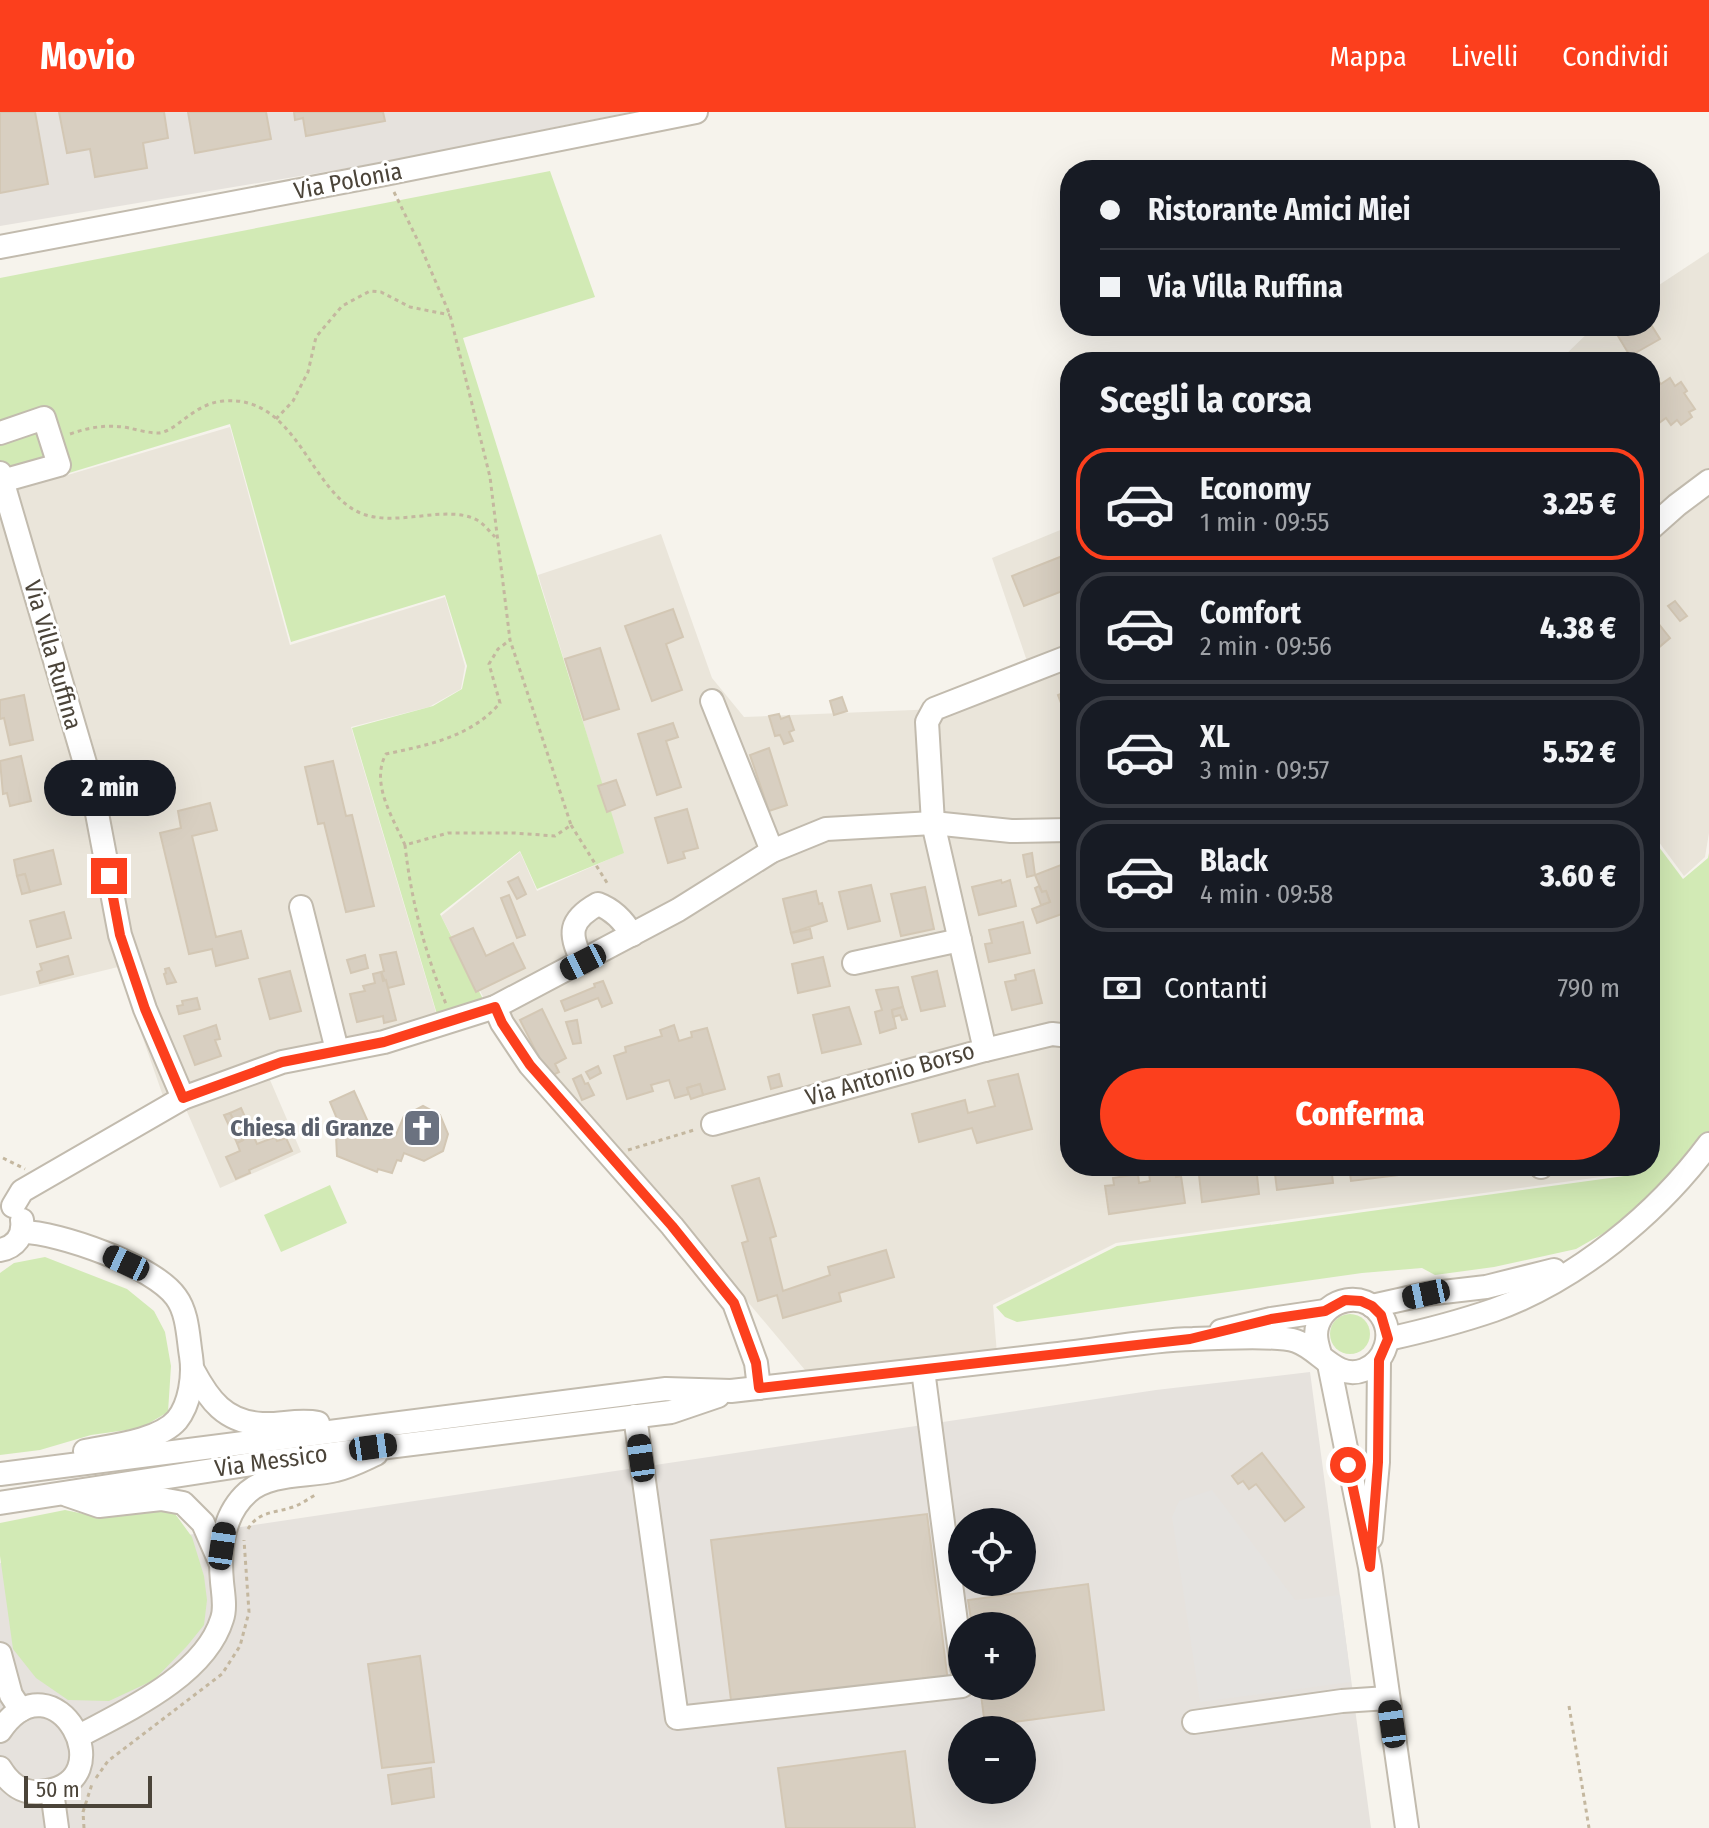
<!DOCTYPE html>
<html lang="it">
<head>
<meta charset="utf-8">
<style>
  body { margin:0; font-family:"Fira Sans Condensed",sans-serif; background:#20242c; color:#f1f3f6; height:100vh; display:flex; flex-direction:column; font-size:30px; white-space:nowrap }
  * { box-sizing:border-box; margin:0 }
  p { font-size:26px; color:#9ea1a6 }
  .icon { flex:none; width:44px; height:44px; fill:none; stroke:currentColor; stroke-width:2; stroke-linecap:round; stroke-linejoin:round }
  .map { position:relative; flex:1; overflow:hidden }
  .drawer { position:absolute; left:1060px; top:240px; width:600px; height:824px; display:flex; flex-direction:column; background:#171b24; border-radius:32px; box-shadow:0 8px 32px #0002 }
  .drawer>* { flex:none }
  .hud { position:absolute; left:1060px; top:48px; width:600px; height:176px; border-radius:32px; box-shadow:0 8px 32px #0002; display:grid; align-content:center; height:176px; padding:0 40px; background:#171b24 }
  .controls { position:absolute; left:948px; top:1396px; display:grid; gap:16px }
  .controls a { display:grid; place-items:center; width:88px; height:88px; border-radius:50%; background:#171b24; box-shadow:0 8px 32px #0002; font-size:40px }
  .scale { position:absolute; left:24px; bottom:20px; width:128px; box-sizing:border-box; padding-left:8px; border:4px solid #4b4439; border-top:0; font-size:22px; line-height:28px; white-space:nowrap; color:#4b4439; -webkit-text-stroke:6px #fff; paint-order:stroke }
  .end { position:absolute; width:36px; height:36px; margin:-18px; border:10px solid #fc3f1d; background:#fff; box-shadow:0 0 0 4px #fff }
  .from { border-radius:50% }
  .bubble { position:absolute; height:56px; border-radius:28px; background:#171b24; box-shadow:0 8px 32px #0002; font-size:26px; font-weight:800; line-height:56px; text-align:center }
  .car { position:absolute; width:24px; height:48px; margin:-24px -12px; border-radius:10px; box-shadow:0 0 6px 2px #0007; background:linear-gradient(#222 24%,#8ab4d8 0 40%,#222 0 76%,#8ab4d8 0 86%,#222 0) }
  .hud b { display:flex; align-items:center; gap:28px; height:76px; font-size:30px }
  .hud b+b { border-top:2px solid #363941 }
  .hud i { width:20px; height:20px; background:#f1f3f6 }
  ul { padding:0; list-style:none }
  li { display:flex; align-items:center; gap:24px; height:112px; margin:0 16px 12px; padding:0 24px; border:4px solid #363941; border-radius:32px }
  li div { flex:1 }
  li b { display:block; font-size:30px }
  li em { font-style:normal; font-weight:800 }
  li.current { border-color:#fc3f1d }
  li>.icon { width:72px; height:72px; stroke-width:1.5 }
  h2 { padding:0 40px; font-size:36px; line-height:96px }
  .pay { display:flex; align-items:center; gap:20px; height:88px; padding:0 40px; font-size:30px }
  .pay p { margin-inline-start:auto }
  .action { display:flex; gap:16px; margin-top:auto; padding:16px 40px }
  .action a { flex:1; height:92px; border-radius:48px; background:#fc3f1d; color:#fff; font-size:32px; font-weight:800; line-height:92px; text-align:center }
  header { display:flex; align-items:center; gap:48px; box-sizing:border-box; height:112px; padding:0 40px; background:#fc3f1d; color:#fff }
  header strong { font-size:38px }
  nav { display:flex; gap:44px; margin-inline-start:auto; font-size:28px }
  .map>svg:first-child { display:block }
</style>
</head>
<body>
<header>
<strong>Movio</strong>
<nav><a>Mappa</a><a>Livelli</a><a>Condividi</a></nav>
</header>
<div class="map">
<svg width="1709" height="1716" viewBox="0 0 1709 1716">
  <rect width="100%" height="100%" fill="#f6f3ec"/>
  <g fill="#eae5da">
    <polygon points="1709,140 1709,721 1705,745 1684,764 1650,718 1650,250 1558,250 1595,214 1650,214 1650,179"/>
    <polygon points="230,315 290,533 445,485 465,554 461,577 429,595 351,615 443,924 267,961 301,1040 220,1076 185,995 170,1004 118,855 0,884 0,383"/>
    <polygon points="1070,414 1070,1054 1638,1054 1637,1060 1116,1131 993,1193 997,1242 810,1264 675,1103 490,898 441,804 520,740 537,779 623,741 538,463 661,422 712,566 744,605 938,597 1031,561 992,446"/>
  </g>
  <g fill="#e6e2dd" fill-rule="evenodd">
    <polygon points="0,0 630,0 378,51 0,114"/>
    <path d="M1310 1260 1371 1716H0V1451L1156 1278ZM962 1410H1022V1470H962ZM962 1514H1022V1574H962ZM962 1618H1022V1678H962Z"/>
  </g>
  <g fill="#d2eab5">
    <polygon points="550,59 595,185 463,226 624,741 537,777 520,739 440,802 488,897 439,909 352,616 433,594 462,577 467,554 445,483 291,530 230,312 0,382 0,166"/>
    <polygon points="1650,723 1683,767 1708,746 1709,741 1709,1033 1672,1082 1576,1137 1494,1155 1435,1163 1422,1156 1362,1161 1017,1210 1005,1205 996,1195 1117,1134 1639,1062 1640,1054 1650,1054"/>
    <polygon points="330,1073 347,1111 281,1140 264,1103"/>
    <polygon points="45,1145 127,1177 154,1199 165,1220 171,1254 168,1300 141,1316 91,1323 40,1338 0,1343 0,1161 14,1151"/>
    <circle cx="1350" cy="1222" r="20"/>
    <polygon points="149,1395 173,1399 192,1425 204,1464 207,1488 204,1513 187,1534 154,1568 109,1589 68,1588 36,1566 13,1537 0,1444 0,1411 65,1398 99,1405"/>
  </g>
  <polygon fill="#e5e3e0" points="1212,1378 1295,1488 1340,1483 1351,1570 1200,1590 1172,1405 1179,1389"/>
  <g fill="#d8cfc1" stroke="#d3c7b4" stroke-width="2">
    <polygon points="0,0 35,0 48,72 0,81"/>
    <polygon points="59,0 164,0 168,26 143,31 147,56 95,65 90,37 67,41"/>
    <polygon points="188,0 266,0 271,27 195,41"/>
    <polygon points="294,0 383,0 385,9 306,24 303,6 295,8"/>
    <polygon points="1650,211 1660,227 1630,244 1612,214 1650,214"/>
    <polygon points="1670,266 1675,274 1681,270 1687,279 1684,281 1695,297 1689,300 1692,305 1681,313 1677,308 1671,313 1666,306 1659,311 1650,297 1650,271 1657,267 1661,272"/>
    <polygon points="1070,441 1070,476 1024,494 1012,464"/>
    <polygon points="1675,489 1687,504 1680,509 1668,494"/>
    <polygon points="673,497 683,525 666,532 682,578 652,589 625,514"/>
    <polygon points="1650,501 1670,526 1650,543"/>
    <polygon points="600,536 619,597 584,608 565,547"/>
    <polygon points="1070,578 1070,615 1058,583"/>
    <polygon points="24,583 33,628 10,633 4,606 0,607 0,588"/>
    <polygon points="842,585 847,599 834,603 830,589"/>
    <polygon points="779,602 781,607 789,604 794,618 789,620 793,629 784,632 780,623 775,624 769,604"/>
    <polygon points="673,611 678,625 666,629 681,675 657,683 638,622"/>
    <polygon points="769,636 787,693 769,699 750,643"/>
    <polygon points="21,644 31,689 10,694 7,681 3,682 0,649"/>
    <polygon points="333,649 346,704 352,703 374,794 346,800 324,711 318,712 305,655"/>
    <polygon points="616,668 625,693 607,700 598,674"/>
    <polygon points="210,691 217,718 192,724 216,825 241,819 248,846 216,854 212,837 189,842 160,721 181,716 178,699"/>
    <polygon points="687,697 698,736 683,740 685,746 668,751 655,706"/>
    <polygon points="53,738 61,772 30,780 25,762 17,764 14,748"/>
    <polygon points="1032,741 1035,763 1027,765 1023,743"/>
    <polygon points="1061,753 1070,778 1070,799 1037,811 1032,797 1050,790 1046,779 1042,780 1035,763"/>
    <polygon points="25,762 30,780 22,782 17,764"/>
    <polygon points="518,765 526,782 517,787 508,770"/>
    <polygon points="1001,768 1002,771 1010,768 1016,794 979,803 972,775"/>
    <polygon points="871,773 880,809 848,817 839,780"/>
    <polygon points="1039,774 1042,780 1046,779 1050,790 1041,793 1035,776"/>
    <polygon points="925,775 934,817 901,824 891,782"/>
    <polygon points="816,779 819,792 822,791 827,809 791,821 783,787"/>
    <polygon points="509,783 525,823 517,826 501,786"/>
    <polygon points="64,800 71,826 37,835 30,809"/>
    <polygon points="1023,810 1030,841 989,850 985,832 992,831 989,818"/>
    <polygon points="473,816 486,844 513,831 525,856 476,880 450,826"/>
    <polygon points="810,817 812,826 794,831 791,821"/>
    <polygon points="396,840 404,872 388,876 381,860 384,859 380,843"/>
    <polygon points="365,843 368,856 351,861 347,848"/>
    <polygon points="68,844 73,862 40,871 37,860 42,858 40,852"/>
    <polygon points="823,845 830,874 798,881 792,852"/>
    <polygon points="169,856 176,870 167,872 164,862 166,861 165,857"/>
    <polygon points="1034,858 1042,891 1012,898 1005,870 1016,868 1015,863"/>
    <polygon points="290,859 301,899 270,907 259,867"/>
    <polygon points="937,859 945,894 921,899 912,865"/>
    <polygon points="381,860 383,869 386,868 396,908 384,911 383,904 357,910 350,882 365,879 363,874 375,871 373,862"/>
    <polygon points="603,869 612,891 602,895 598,886 565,899 561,889 595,875 594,872"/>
    <polygon points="898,875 903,895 892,898 896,916 880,921 875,900 882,898 876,878"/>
    <polygon points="197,886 200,897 179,902 177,894 183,893 182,889"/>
    <polygon points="849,895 861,932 822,941 813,903"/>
    <polygon points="903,895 907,907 902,908 900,903 893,905 892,898"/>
    <polygon points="542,897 566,946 555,952 559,960 549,965 520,908"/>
    <polygon points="577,908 581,931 573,932 566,910"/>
    <polygon points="216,913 220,927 215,928 221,944 195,953 184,924"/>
    <polygon points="674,913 679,929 692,925 691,920 707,916 725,977 703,983 700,972 687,976 689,982 675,986 669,968 651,973 653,979 627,987 614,944 626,940 625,935 662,924 660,918"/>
    <polygon points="598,954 601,961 590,967 586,960"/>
    <polygon points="779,962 782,974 771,977 768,965"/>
    <polygon points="1018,962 1032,1017 977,1031 972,1016 919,1030 912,1002 965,988 968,1001 995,994 988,969"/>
    <polygon points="581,963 585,972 588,971 594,983 582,988 573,967"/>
    <polygon points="700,972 703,983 691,987 687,976"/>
    <polygon points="354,979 368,1010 396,1023 404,1004 423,994 440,1003 448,1022 443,1039 424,1049 404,1041 401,1049 397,1048 392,1061 378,1057 377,1060 337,1044 336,1024 343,1021 330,990"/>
    <polygon points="241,996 257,1032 275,1025 277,1029 286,1026 292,1039 249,1058 250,1061 236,1067 226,1045 240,1039 237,1031 243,1028 230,1001"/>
    <polygon points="230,1001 243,1028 237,1031 224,1003"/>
    <polygon points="1206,1054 1231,1054 1231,1057 1256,1054 1259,1082 1202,1090 1199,1063 1207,1062"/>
    <polygon points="1274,1054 1331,1054 1333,1071 1277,1078"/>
    <polygon points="1349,1054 1407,1054 1408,1062 1351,1069"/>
    <polygon points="1175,1057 1176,1065 1181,1064 1185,1091 1109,1102 1105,1074 1114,1073 1113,1066 1138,1062 1139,1071 1150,1069 1149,1061"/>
    <polygon points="759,1066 776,1124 770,1126 783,1179 830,1163 828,1155 886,1138 894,1165 839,1181 841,1189 783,1206 777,1183 758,1189 742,1131 748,1129 732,1074"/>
    <polygon points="1262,1341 1304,1395 1285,1409 1256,1372 1249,1377 1243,1369 1238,1372 1232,1364"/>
    <polygon points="927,1402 948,1570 732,1596 711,1428"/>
    <polygon points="1088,1472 1104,1598 985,1614 980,1574 1022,1574 1022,1514 972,1514 968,1488"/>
    <polygon points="420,1544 434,1650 382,1656 368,1552"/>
    <polygon points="905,1639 915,1716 786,1716 778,1656"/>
    <polygon points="431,1656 434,1685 392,1692 388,1663"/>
  </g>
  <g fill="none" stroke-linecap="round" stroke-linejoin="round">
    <g stroke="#c2bbae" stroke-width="26">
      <g id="minor">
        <polyline points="0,135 385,62 696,0"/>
        <polyline points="0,321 44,306 59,353 2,369"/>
        <polyline points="0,361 92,675 120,823 145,897 183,986"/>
        <polyline points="1650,417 1677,393 1709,369"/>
        <polyline points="712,589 772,739"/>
        <polyline points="301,795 337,938"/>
        <path d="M583 850C568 822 569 808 598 792 614 798 624 809 632 823"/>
        <polyline points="854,851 960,828"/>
        <polyline points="495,895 502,911 530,953 672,1114 734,1191 756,1251 759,1276"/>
        <polyline points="985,938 1052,922 1070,924"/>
        <polyline points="713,1012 985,938 933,711 927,610 934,597 1070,544"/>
        <polyline points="1541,1054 1541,1055"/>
        <polyline points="13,1094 22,1079 183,986 282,950 384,930 495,895 678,798 772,739 826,717 933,711 1011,719 1070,718"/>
        <path d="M22 1120C59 1120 154 1154 176 1185 188 1201 188 1226 191 1244 194 1264 190 1292 177 1308 159 1329 111 1334 85 1339"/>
        <path d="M0 1138C16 1135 24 1123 22 1108"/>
        <polyline points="1372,1194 1426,1182 1486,1175 1554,1158"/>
        <polyline points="1221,1219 1271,1207 1325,1199"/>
        <path d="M1388 1227C1424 1219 1459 1210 1494 1198 1577 1168 1657 1102 1709 1032"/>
        <polyline points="1329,1252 1370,1455 1407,1716"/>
        <path d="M193 1258C209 1288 225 1310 262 1312 281 1313 299 1307 318 1311"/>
        <polyline points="923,1258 962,1556"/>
        <polyline points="635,1304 677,1606 962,1574"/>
        <path d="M0 1362 666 1277 731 1279C837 1268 943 1255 1049 1243 1097 1238 1146 1228 1193 1227 1214 1226 1279 1223 1296 1229 1320 1237 1336 1269 1364 1258 1386 1249 1394 1222 1381 1203 1364 1178 1327 1186 1318 1212 1314 1222 1317 1232 1320 1242"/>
        <polyline points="67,1383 99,1394 161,1387 183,1391 203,1411 220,1450"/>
        <polyline points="0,1391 259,1351 671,1300 718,1284"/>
        <polyline points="1371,1426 1378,1350 1379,1248"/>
        <polyline points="0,1542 11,1583 21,1598"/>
        <polyline points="1194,1610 1342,1589 1388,1586"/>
        <path d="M0 1619C54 1538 129 1673 40 1680 22 1682 9 1671 0 1656"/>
        <path d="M79 1624C128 1598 205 1563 222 1507 226 1496 223 1481 222 1470 219 1438 223 1402 248 1380 271 1360 309 1365 336 1358 350 1355 363 1348 376 1342"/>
        <polyline points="52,1679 57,1716"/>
      </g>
    </g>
    <g stroke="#c4b79f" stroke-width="3" stroke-dasharray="4 4" stroke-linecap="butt">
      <path d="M394 80 419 131 450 203 490 365 510 528 571 713 555 724 514 721H448L405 733C411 788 425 841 446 892"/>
      <polyline points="276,307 293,289 308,260 316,225 342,194 370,179 381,180 410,195 450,203"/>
      <path d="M70 322C90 315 108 312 129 316 138 318 149 321 159 321 177 319 193 292 223 289 298 282 310 383 363 402 399 415 446 392 477 408 484 412 489 419 495 425"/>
      <polyline points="571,713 609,774"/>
      <path d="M405 733C393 706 370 671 386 642 428 633 471 625 500 591L489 552 498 537 510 528"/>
      <polyline points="628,1038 694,1018"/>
      <polyline points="3,1046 25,1057"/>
      <path d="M248 1417C258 1399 276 1401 293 1395 302 1392 309 1386 317 1382"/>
      <polyline points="1569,1594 1589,1716"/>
      <polyline points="96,1666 108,1649 222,1562 240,1534 249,1500 244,1428"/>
      <polyline points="84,1716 83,1700 92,1672"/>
    </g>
    <use href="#minor" stroke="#fff" stroke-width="22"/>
  </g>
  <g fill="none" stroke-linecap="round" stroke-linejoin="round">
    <polyline stroke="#fc3f1d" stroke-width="10" points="109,764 120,823 145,897 183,986 282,950 384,930 495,895 502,911 530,953 672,1114 734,1191 756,1251 759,1276 1190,1227 1271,1207 1325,1199 1345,1188 1361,1189 1372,1194 1381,1203 1388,1227 1379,1248 1378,1350 1370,1455 1348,1353"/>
  </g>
  <defs>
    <g id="church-square" transform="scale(2)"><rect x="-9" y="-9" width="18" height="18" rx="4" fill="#6b7280" stroke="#fff"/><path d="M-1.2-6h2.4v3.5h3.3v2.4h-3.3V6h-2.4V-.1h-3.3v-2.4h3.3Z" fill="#fff"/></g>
  </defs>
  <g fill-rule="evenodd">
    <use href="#church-square" x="422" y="1016"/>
  </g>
  <g text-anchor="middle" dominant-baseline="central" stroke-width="6" stroke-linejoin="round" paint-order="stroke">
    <g font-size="24" fill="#4b4439" stroke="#fff">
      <text transform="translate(348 69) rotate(-11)">Via Polonia</text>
      <text transform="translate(53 543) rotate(74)">Via Villa Ruffina</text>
      <text transform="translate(890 962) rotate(-16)">Via Antonio Borso</text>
      <text transform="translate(271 1349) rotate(-8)">Via Messico</text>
    </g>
    <g font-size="24" font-weight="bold" fill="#5b616d" stroke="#fff" text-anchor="end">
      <text x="394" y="1016">Chiesa di Granze</text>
    </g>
  </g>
</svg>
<div class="controls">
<a><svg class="icon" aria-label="locate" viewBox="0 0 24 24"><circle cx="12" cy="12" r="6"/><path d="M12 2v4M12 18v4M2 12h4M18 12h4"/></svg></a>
<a>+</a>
<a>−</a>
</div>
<div class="scale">50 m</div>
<i class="end from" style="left:1348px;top:1353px"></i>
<i class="end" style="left:109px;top:764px"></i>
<div class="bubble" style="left:44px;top:648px;width:132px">2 min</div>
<i class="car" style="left:583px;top:850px;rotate:243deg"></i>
<i class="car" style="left:126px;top:1151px;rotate:295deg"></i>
<i class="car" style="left:1426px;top:1182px;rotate:258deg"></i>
<i class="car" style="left:373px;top:1335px;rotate:82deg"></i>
<i class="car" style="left:641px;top:1346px;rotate:352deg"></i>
<i class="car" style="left:222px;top:1434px;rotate:8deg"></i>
<i class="car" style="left:1392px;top:1612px;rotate:352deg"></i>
<div class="hud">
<b><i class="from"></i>Ristorante Amici Miei</b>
<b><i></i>Via Villa Ruffina</b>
</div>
<section class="drawer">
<h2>Scegli la corsa</h2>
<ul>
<li class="current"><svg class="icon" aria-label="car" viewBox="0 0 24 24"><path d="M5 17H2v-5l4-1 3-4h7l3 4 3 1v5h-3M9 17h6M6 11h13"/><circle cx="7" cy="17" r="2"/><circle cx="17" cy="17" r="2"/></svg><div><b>Economy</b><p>1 min · 09:55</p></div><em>3.25 €</em></li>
<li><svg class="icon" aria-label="car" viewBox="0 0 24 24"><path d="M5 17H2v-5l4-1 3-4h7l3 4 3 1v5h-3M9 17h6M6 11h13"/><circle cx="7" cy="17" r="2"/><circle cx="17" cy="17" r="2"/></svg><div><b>Comfort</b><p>2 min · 09:56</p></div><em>4.38 €</em></li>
<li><svg class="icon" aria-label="car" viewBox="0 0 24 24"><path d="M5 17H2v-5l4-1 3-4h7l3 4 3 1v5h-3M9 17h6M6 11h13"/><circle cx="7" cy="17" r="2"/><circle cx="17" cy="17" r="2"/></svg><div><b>XL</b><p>3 min · 09:57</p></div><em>5.52 €</em></li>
<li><svg class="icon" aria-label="car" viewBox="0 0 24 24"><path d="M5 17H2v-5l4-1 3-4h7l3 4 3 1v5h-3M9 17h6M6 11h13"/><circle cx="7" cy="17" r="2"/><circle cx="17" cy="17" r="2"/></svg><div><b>Black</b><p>4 min · 09:58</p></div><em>3.60 €</em></li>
</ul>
<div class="pay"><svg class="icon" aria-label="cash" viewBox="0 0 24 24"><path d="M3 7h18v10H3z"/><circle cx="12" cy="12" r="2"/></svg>Contanti<p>790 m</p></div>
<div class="action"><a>Conferma</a></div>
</section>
</div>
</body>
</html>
